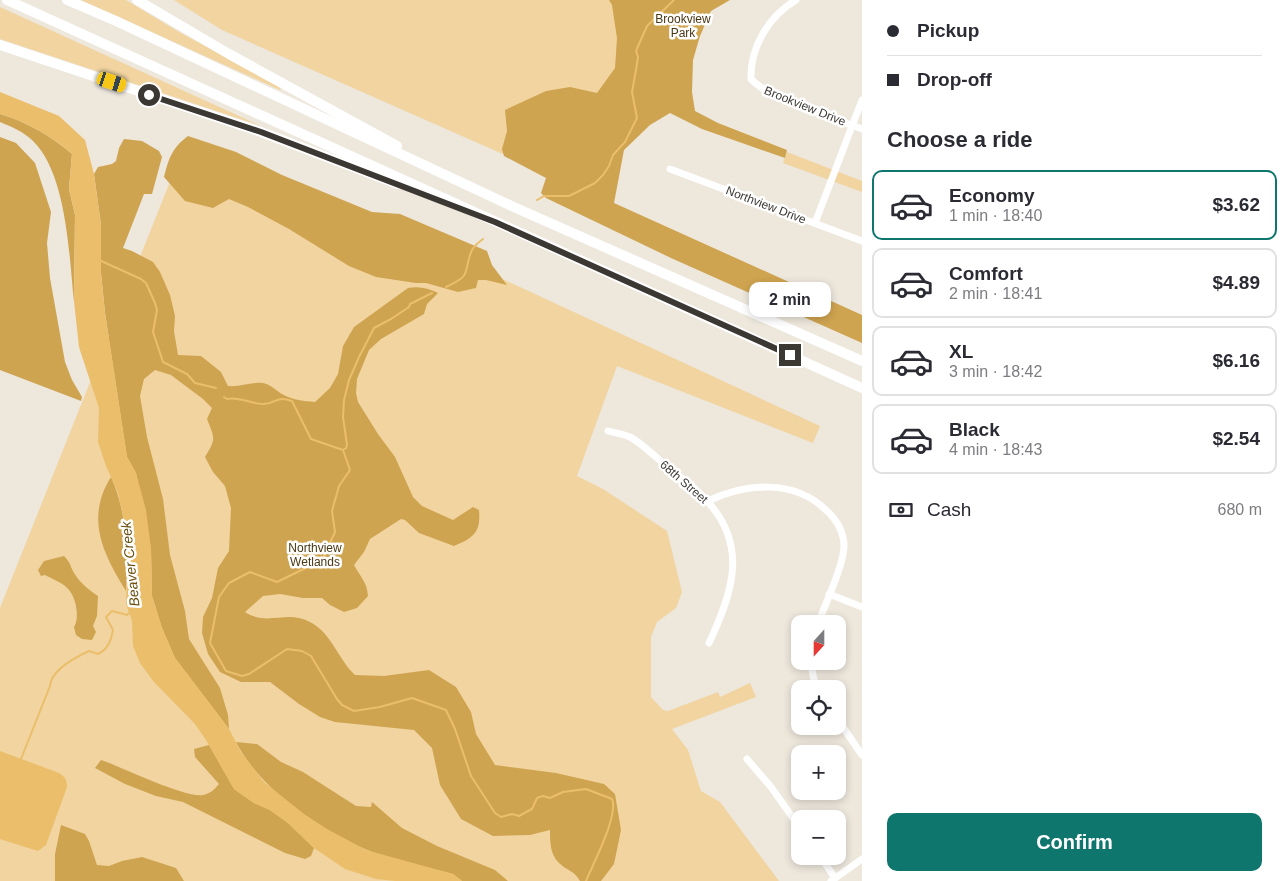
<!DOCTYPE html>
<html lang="en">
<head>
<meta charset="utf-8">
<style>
  body { margin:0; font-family:Arial,sans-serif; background:#f2f2f3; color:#2b2b33; height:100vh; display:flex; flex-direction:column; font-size:19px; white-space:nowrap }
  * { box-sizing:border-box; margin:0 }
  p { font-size:16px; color:#7c7c81 }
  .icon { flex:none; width:28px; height:28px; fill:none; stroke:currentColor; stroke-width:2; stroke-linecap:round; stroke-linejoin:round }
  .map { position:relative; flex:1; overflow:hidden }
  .sheet { display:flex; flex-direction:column; background:#fff; width:425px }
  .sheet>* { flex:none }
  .hud { display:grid; align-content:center; height:110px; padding:0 25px; background:#fff }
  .needle { width:32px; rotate:201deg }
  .controls { position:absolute; left:791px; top:615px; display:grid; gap:10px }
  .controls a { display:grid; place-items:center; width:55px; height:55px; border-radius:10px; background:#fff; box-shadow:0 2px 8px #0003; font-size:25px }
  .end { position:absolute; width:22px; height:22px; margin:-11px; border:6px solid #3b3834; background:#fff; box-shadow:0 0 0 2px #fff }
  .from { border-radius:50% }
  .bubble { position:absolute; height:35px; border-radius:10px; background:#fff; box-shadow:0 2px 8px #0003; font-size:16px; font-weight:700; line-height:35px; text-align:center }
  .car { position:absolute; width:15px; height:30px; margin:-15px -8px; border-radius:6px; box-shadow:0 0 4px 1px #0007; background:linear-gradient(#f5c518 24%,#345 0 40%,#f5c518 0 76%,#345 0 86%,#f5c518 0) }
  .hud b { display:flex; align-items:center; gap:18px; height:48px; font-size:19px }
  .hud b+b { border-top:1px solid #e1e1e2 }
  .hud i { width:12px; height:12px; background:#2b2b33 }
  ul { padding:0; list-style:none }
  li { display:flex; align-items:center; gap:15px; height:70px; margin:0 10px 8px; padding:0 15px; border:2px solid #e1e1e2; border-radius:10px }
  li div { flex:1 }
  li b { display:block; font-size:19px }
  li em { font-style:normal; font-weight:700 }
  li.on { border-color:#0f766e }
  li>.icon { width:45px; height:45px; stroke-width:1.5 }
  h2 { padding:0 25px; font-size:22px; line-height:60px }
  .pay { display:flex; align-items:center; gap:12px; height:55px; padding:0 25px; font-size:19px }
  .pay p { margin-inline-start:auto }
  .button { display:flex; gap:10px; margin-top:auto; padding:10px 25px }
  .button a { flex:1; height:58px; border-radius:10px; background:#0f766e; color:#fff; font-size:20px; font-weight:700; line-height:58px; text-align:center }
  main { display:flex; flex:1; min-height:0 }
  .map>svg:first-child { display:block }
</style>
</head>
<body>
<main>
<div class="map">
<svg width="862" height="881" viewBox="0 0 862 881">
  <rect width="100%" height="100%" fill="#ede7dc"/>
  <g fill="#f1d4a0">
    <polygon points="81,0 126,0 179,32 281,87 280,90"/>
    <polygon points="174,0 714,0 635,98 598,196 222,30"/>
    <polygon points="0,7 261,126 0,39"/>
    <polygon points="185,144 388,226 820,426 813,443 617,366 577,476 603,489 667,531 682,592 676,608 657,622 651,637 651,697 663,710 668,711 718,692 720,697 750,683 756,697 672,729 688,750 701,791 720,802 779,881 0,881 0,608"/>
    <polygon points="787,152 862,181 862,192 783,163"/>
  </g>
  <g fill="#cfa450">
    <polygon points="609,0 730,0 711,11 700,36 693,60 692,92 695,111 718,123 787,150 785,158 702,129 670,113 650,125 624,150 614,203 862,315 862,343 671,258 546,198 541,193 546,178 504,156 502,149 507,131 505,110 546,91 570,87 597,93 615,68 617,38 612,5"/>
    <path d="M0 114C27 122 51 136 72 154L69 189 75 215 74 301C69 256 67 174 33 141 24 132 12 127 0 122Z"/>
    <path d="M188 136 236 152 282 175 372 212 400 214 487 251 492 265 507 285 486 280H478L476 288 458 292 426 283H416L376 277 349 266 289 229 248 207 229 199 213 208 185 201 164 177C169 158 172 148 188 136Z"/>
    <polygon points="0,137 16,143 35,163 51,212 47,243 50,278 65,362 72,380 82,397 81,401 0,370"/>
    <path d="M124 139 142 141 159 151 162 157 152 194H144L123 248 132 251 153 262 160 272 170 295 175 316 174 331 178 355 201 356 221 372 228 386C240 387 251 382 263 383 271 384 277 392 284 395 293 400 304 401 315 402L330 388 338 374 343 346 354 327 408 288C419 286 428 288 438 293L427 304 424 314 381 339 369 350 357 379 356 393 358 402 378 434 395 457 413 497 422 506 453 520 473 507 479 510C481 532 474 538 454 546L419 533 405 520 401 519 370 539 364 552 354 565C361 578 367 582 368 596L357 608 344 612 330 605 322 598H303L280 594 263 596 245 612C248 614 252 616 256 617 269 621 285 615 299 618 330 625 335 656 355 675L384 676 429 670 456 687 471 712 476 734 495 765 556 773 604 784 615 794 621 830 614 864 601 881H580C574 870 567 871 559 863 550 854 550 842 550 830L530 835 493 836 461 819 440 785 432 748 414 730 335 722 320 717 299 704 270 682H241L220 672 208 654 202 633 203 617 212 598 218 568 229 551 231 508 225 486 213 472 205 457C216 439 215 439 207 419L212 408 203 399 171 375 155 370 144 379 140 396 147 437 163 499 170 555 185 611 189 639 220 688 228 715 229 729 175 658 162 628 152 596 151 549 136 473 127 457 105 313 101 273V225L94 174 98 167 112 164 116 161 119 148Z"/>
    <path d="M111 477C127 513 128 552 126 591 103 554 85 518 111 477Z"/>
    <path d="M64 556C71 563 70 566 74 573 80 583 89 590 98 596L97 616 93 626 96 632 92 640 82 639 76 635 74 627C80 618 76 598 69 590 64 583 52 579 45 575L41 576 38 570 44 561Z"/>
    <path d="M236 742 257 744 281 762 303 772 356 806 371 807 372 802 402 828 437 846 495 870 508 881H462L453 874C426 867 390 860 365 849 317 828 261 790 236 742Z"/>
    <path d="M209 745 234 789 254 803 270 810 288 823 314 848 311 856 305 859 285 853 183 802 156 796 125 784 95 768 101 760C122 767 184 798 203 795 211 793 214 790 219 784L195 757 194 749Z"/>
    <polygon points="61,825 85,834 89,841 97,865 109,866 122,861 142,857 176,868 184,881 55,881 55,854"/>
  </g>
  <g fill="#eabe6a">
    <path d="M0 92 59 116 85 140 94 174 101 225V273L105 313 127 457 136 473 146 510 151 549 152 596 162 628 175 658 229 729 241 752 264 782 304 814 327 829 366 850 453 874 462 881H395L376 879 345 869 314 848 288 823 270 810 254 803 234 789 206 740 195 724 154 682 140 663 133 646 132 621 126 604 128 559 126 529 118 493 106 466 98 442 99 408 79 347 74 301 75 215 69 189 72 154C51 136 27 122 0 114Z"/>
    <path d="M0 751 59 773C65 777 67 780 67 787L46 845 38 851 0 839Z"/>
  </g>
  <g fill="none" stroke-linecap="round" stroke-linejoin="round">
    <g stroke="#eabe6a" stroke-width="2">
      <polyline points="537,200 544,196 569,196 595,183 603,175 609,166 613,155 625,142 637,118 632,92 636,70 638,57 636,51 647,26 674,0"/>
      <polyline points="99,260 141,279 146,283 155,303 157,310 153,332 163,362 187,374 195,383 216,388"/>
      <path d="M446 287C474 274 462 273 472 250 474 246 479 242 483 239"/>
      <path d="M224 397 227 399C238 396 249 403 262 404 276 405 274 395 292 401L311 439 343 450 350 470 339 486 332 511 335 532 322 560 277 582 250 572 229 583 219 597 210 643 226 671 242 676 249 674 287 649 302 651 311 656 337 699 342 705 354 711 380 707 412 698 446 710 455 729 471 776 495 813 501 817 512 814 519 816 532 809 537 798 543 796 550 798 563 792 586 789 612 799C619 815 593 864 586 881"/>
      <polyline points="343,450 346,448 347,445 343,417 344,400 349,380 359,357 374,328 391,319 409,307 410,304 432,293"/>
      <path d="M21 759 50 686C51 670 76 657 89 651L98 654C108 649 111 641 113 630L106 617 112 611 127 615 130 612"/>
    </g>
    <g stroke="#fff" stroke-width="7">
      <path d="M796 0C769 16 750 47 751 79 773 102 831 117 862 129"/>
      <polyline points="670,169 862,241"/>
      <polyline points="815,223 862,100"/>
      <path d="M608 431C615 433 623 434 630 437 642 443 661 462 672 471 684 480 697 489 707 501 749 546 732 594 709 643"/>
      <path d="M708 501C746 483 794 479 826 510 837 520 844 532 844 547 843 567 825 604 818 624"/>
      <polyline points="829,594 862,607"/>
      <polyline points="811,661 813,676 817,689"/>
      <polyline points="838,720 862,755"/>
      <polyline points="747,759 771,787 800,828"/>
      <polyline points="820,856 835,878"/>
      <polyline points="831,881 862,859"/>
    </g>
    <g stroke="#fff" stroke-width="10">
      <polyline points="7,0 862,388"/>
      <polyline points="67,0 116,21 516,208 862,361"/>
      <polyline points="137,0 229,54 397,146"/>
      <polyline points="0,45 261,132 398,184"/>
    </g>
  </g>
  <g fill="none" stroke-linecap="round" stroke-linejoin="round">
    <polyline stroke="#3b3834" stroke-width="6" points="149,95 261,132 495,222 790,355"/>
  </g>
  <g text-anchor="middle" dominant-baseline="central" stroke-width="5" stroke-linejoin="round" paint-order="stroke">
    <g font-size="12" fill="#493713" stroke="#fff">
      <text x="683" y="19">Brookview<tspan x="683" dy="14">Park</tspan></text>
      <text x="315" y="548">Northview<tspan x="315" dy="14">Wetlands</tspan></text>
    </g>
    <g font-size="12" fill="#3b3834" stroke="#fff">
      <text transform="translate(805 106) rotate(22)">Brookview Drive</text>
      <text transform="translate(766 205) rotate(21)">Northview Drive</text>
      <text transform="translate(684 482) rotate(41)">68th Street</text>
    </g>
    <g font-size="14" font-style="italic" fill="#6c4f0d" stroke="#fff">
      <text transform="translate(130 564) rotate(-96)">Beaver Creek</text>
    </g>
  </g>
</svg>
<div class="controls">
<a><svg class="needle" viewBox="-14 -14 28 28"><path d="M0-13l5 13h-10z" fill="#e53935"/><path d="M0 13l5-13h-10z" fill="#7c7c81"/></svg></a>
<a><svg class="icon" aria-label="locate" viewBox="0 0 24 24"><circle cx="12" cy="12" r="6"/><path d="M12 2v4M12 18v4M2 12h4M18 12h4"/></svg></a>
<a>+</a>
<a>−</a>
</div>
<i class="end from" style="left:149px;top:95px"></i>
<i class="end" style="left:790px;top:355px"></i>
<div class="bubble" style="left:749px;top:282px;width:82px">2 min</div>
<i class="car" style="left:112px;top:82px;rotate:108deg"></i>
</div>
<section class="sheet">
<div class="hud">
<b><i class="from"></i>Pickup</b>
<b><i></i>Drop-off</b>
</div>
<h2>Choose a ride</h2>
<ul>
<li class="on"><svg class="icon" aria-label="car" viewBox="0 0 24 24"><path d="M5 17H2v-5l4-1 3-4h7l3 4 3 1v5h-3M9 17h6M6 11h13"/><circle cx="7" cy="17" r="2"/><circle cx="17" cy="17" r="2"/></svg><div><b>Economy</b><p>1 min · 18:40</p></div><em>$3.62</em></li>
<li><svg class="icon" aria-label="car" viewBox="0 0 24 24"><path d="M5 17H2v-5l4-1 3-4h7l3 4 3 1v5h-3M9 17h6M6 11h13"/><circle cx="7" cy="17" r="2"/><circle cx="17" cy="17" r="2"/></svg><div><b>Comfort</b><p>2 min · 18:41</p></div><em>$4.89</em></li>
<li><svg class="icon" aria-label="car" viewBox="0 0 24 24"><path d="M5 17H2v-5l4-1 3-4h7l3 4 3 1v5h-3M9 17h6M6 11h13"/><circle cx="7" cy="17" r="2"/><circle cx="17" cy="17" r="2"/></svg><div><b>XL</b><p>3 min · 18:42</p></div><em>$6.16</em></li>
<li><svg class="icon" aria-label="car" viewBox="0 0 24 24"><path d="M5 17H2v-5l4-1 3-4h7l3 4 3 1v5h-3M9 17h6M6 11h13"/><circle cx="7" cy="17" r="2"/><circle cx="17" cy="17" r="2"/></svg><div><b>Black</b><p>4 min · 18:43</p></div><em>$2.54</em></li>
</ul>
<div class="pay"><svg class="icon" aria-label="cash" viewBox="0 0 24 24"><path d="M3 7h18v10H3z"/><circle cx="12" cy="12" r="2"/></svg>Cash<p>680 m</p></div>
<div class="button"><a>Confirm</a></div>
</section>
</main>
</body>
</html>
